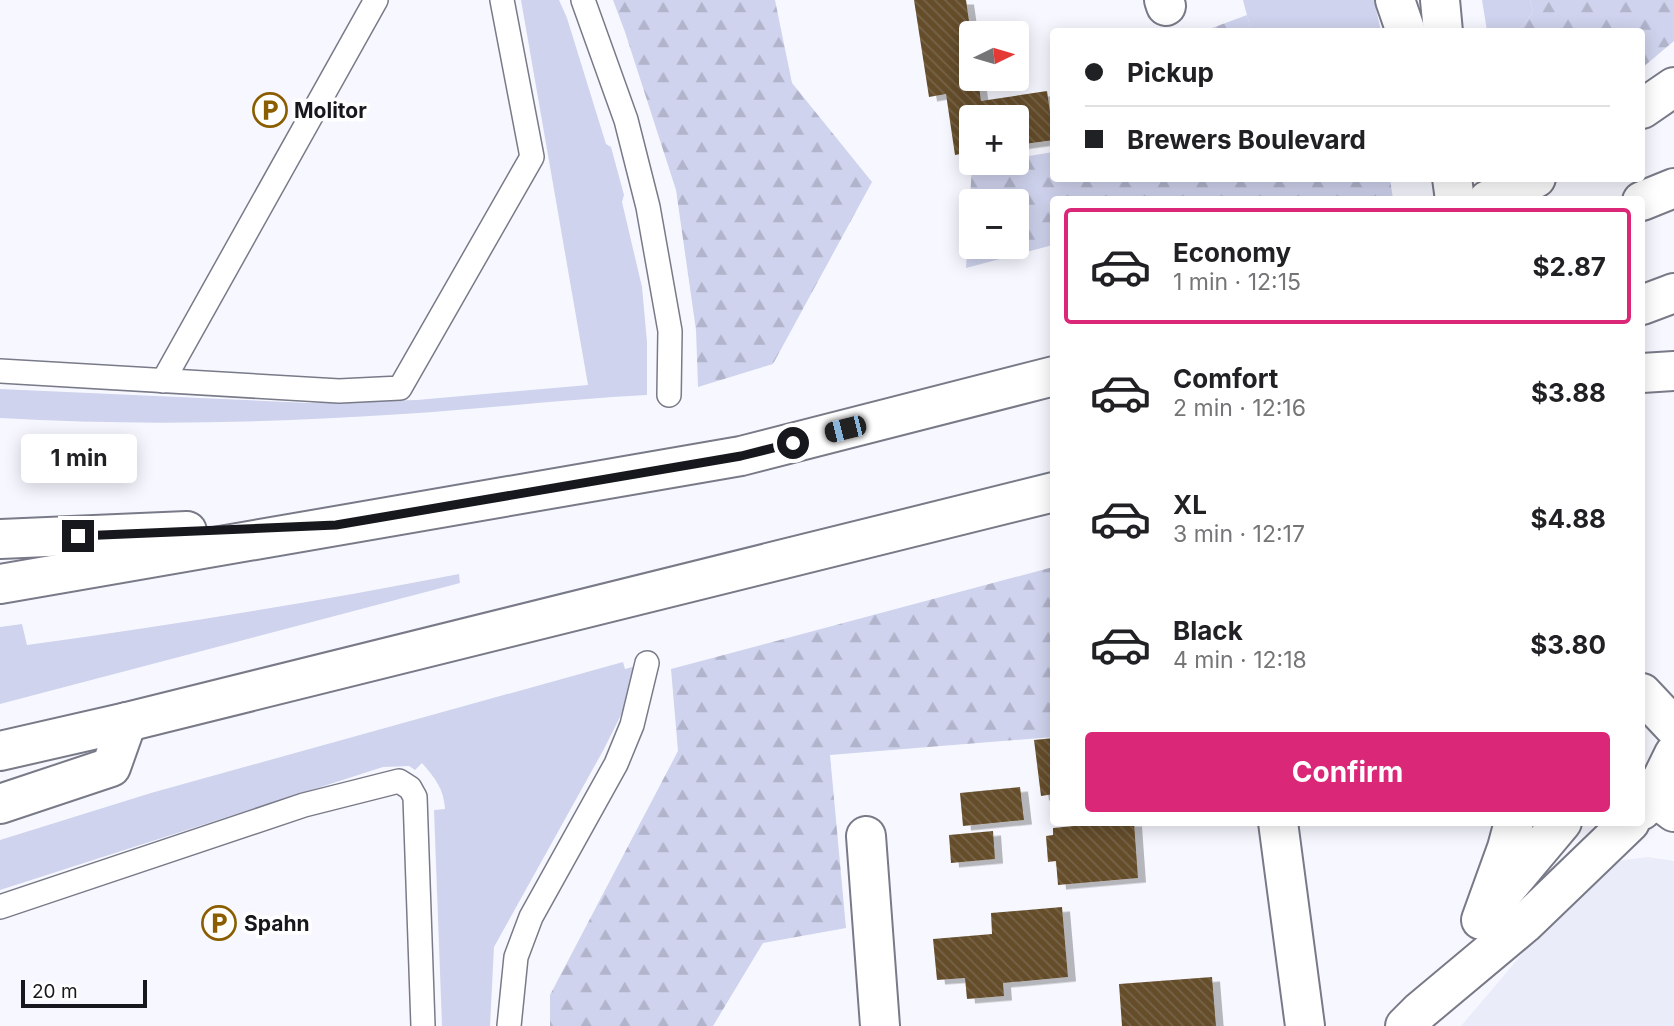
<!DOCTYPE html>
<html lang="en">
<head>
<meta charset="utf-8">
<style>
  body { margin:0; font-family:Inter,sans-serif; background:#f6f6f6; color:#202124; height:100vh; display:flex; flex-direction:column; font-size:26px; white-space:nowrap }
  * { box-sizing:border-box; margin:0 }
  p { font-size:23px; color:#757577 }
  .icon { flex:none; width:38px; height:38px; fill:none; stroke:currentColor; stroke-width:2; stroke-linecap:round; stroke-linejoin:round }
  .map { position:relative; flex:1; overflow:hidden }
  .side { position:absolute; left:1050px; top:196px; width:595px; height:630px; display:flex; flex-direction:column; background:#fff; border-radius:7px; box-shadow:0 4px 18px #0003 }
  .side>* { flex:none }
  .hud { position:absolute; left:1050px; top:28px; width:595px; height:154px; border-radius:7px; box-shadow:0 4px 18px #0003; display:grid; align-content:center; height:154px; padding:0 35px; background:#fff }
  .needle { width:46px; rotate:85deg }
  .fabs { position:absolute; left:959px; top:21px; display:grid; gap:14px }
  .fabs a { display:grid; place-items:center; width:70px; height:70px; border-radius:7px; background:#fff; box-shadow:0 4px 18px #0003; font-size:35px }
  .scale { position:absolute; left:21px; bottom:18px; width:126px; box-sizing:border-box; padding-left:7px; border:4px solid #17181d; border-top:0; font-size:19px; line-height:24px; white-space:nowrap; color:#17181d; -webkit-text-stroke:5px #fff; paint-order:stroke }
  .end { position:absolute; width:32px; height:32px; margin:-16px; border:9px solid #17181d; background:#fff; box-shadow:0 0 0 4px #fff }
  .from { border-radius:50% }
  .bubble { position:absolute; height:49px; border-radius:7px; background:#fff; box-shadow:0 4px 18px #0003; font-size:23px; font-weight:700; line-height:49px; text-align:center }
  .car { position:absolute; width:21px; height:42px; margin:-21px -10px; border-radius:9px; box-shadow:0 0 5px 2px #0007; background:linear-gradient(#222 24%,#8ab4d8 0 40%,#222 0 76%,#8ab4d8 0 86%,#222 0) }
  .hud b { display:flex; align-items:center; gap:24px; height:66px; font-size:26px }
  .hud b+b { border-top:2px solid #e0e0e0 }
  .hud i { width:18px; height:18px; background:#202124 }
  ul { padding:12px 0 0; list-style:none }
  li { display:flex; align-items:center; gap:21px; height:116px; margin:0 14px 10px; padding:0 21px; border:4px solid transparent; border-radius:7px }
  li div { flex:1 }
  li b { display:block; font-size:26px }
  li em { font-style:normal; font-weight:700 }
  li.active { border-color:#db2777 }
  li>.icon { width:63px; height:63px; stroke-width:1.5 }
  .action { display:flex; gap:14px; margin-top:auto; padding:14px 35px }
  .action a { flex:1; height:80px; border-radius:7px; background:#db2777; color:#fff; font-size:28px; font-weight:700; line-height:80px; text-align:center }
  .map>svg:first-child { display:block }
</style>
</head>
<body>
<div class="map">
<svg width="1674" height="1026" viewBox="0 0 1674 1026">
  <defs>
    <pattern id="forest-firs" width="22" height="20" patternUnits="userSpaceOnUse" patternTransform="scale(1.75)"><rect width="22" height="20" fill="#cfd3ed"/><path d="M5 1l3.5 6h-7zM16 11l3.5 6h-7z" fill="#b1b4cb"/></pattern>
    <pattern id="building-back-hatch" width="6" height="6" patternUnits="userSpaceOnUse" patternTransform="scale(1.75)"><rect width="6" height="6" fill="#654e2c"/><path d="M-1 5l2 2M0 0l6 6M5-1l2 2" fill="none" stroke="#766449"/></pattern>
    <filter id="shadow"><feDropShadow dx="8" dy="4.5" stdDeviation="0" flood-color="#0004"/></filter>
  </defs>
  <rect width="100%" height="100%" fill="#f7f8ff"/>
  <polygon fill="#eaecfa" points="1648,857 1674,861 1674,1026 1461,1026 1578,888 1600,870 1623,860"/>
  <g fill="#cfd3ed">
    <path d="M521 0H559L567 18 606 144 611 147 624 195 622 202 642 287 647 342V395C566 399 485 409 403 414 270 423 134 426 0 418V389L309 403 417 400 588 385Z"/>
    <polygon points="1243,0 1374,0 1381,31 1251,31"/>
    <polygon points="1482,0 1530,0 1533,12 1518,31 1487,31"/>
    <path d="M459 574 460 583 0 704V627L22 624 27 645C172 625 315 602 459 574Z"/>
    <path d="M623 662 625 669 647 663 604 749 494 947 490 1026H442L434 810 445 809C444 789 435 778 422 763L415 770 409 766 383 767 0 890V840L151 793Z"/>
  </g>
  <g fill="url(#forest-firs)" fill-rule="evenodd">
    <polygon points="613,0 775,0 792,83 872,182 773,364 698,387 696,330 676,190 625,32"/>
    <polygon points="1530,0 1674,0 1674,41 1642,68 1642,32 1518,31 1533,12"/>
    <polygon points="1247,15 1251,31 1204,31"/>
    <path d="M1053 152 1054 178 1390 179 1393 199 1054 200 1053 245 966 268 972 165 1017 163V158ZM1017 201V247H971V201Z"/>
    <polygon points="1053,567 1053,737 830,755 846,928 763,943 713,1026 550,1026 550,995 678,751 671,669"/>
  </g>
  <g fill="url(#building-back-hatch)" filter="url(#shadow)">
    <polygon points="914,0 966,0 971,35 971,79 978,79 981,101 1047,91 1054,140 1017,145 1017,117 971,117 971,152 955,155 946,94 929,97"/>
    <polygon points="1054,738 1054,794 1041,796 1034,740"/>
    <polygon points="1020,787 1024,820 963,826 960,793"/>
    <polygon points="1117,822 1134,822 1138,878 1058,885 1056,861 1048,862 1046,836 1053,835 1053,828"/>
    <polygon points="993,831 995,859 951,863 949,835"/>
    <polygon points="1062,907 1068,977 1003,983 1004,996 967,999 965,978 937,980 933,939 992,934 991,913"/>
    <polygon points="1212,977 1216,1026 1122,1026 1119,984"/>
  </g>
  <g fill="none" stroke-linecap="round" stroke-linejoin="round">
    <g stroke="#787a88" stroke-width="26">
      <g id="lane">
        <polyline points="583,0 626,120 648,207 670,331 669,395"/>
        <polyline points="0,371 339,391 400,388 532,157 502,0"/>
        <polyline points="163,381 376,0"/>
        <polyline points="0,907 304,805 399,781 410,788 415,797 423,1026"/>
        <polyline points="509,1026 516,957 531,917 616,764 632,725 647,663"/>
      </g>
    </g>
    <g stroke="#787a88" stroke-width="42">
      <g id="street">
        <polyline points="1164,0 1166,6"/>
        <polyline points="1642,810 1653,797 1674,754"/>
        <polyline points="1278,822 1305,1026"/>
        <polyline points="866,836 880,1026"/>
        <polyline points="1485,914 1562,822"/>
        <polyline points="1405,1026 1420,1011 1524,924 1630,822"/>
      </g>
    </g>
    <g stroke="#787a88" stroke-width="42">
      <g id="primary">
        <polyline points="1395,0 1406,32"/>
        <polyline points="1440,0 1443,32"/>
        <polyline points="1452,178 1455,200"/>
        <polyline points="1642,693 1674,727"/>
        <polyline points="1642,788 1674,812"/>
        <polyline points="1481,920 1507,848 1514,822"/>
      </g>
    </g>
    <g stroke="#787a88" stroke-width="42">
      <g id="highway">
        <polyline points="1642,109 1674,87"/>
        <polyline points="1488,200 1536,178"/>
        <polyline points="1642,201 1674,188"/>
        <polyline points="1642,305 1674,293"/>
        <polyline points="1642,373 1674,371"/>
        <polyline points="0,539 187,531"/>
        <polyline points="0,584 741,456 1054,376"/>
        <polyline points="0,751 127,722 1054,492"/>
        <polyline points="0,804 111,767 127,722"/>
      </g>
    </g>
    <use href="#lane" stroke="#fff" stroke-width="23"/>
    <use href="#street" stroke="#fff" stroke-width="38"/>
    <use href="#primary" stroke="#fff" stroke-width="38"/>
    <use href="#highway" stroke="#fff" stroke-width="38"/>
  </g>
  <g fill="none" stroke-linecap="round" stroke-linejoin="round">
    <polyline stroke="#17181d" stroke-width="9" points="78,536 336,525 741,456 793,443"/>
  </g>
  <defs>
    <g id="parking-ring" transform="scale(1.75)"><circle r="9.5" fill="#fff" stroke="#8a5e00" stroke-width="1.5"/><path d="M-3.5-5.5H1a3.5 3.5 0 0 1 0 7H-1V5.5H-3.5ZM-1-3.4V-.6H.8a1.4 1.4 0 0 0 0-2.8Z" fill="#8a5e00"/></g>
  </defs>
  <g fill-rule="evenodd">
    <use href="#parking-ring" x="270" y="110"/>
    <use href="#parking-ring" x="219" y="923"/>
  </g>
  <g text-anchor="middle" dominant-baseline="central" stroke-width="7" stroke-linejoin="round" paint-order="stroke">
    <g font-size="21" font-weight="bold" fill="#17181d" stroke="#fff" text-anchor="start">
      <text x="294" y="110">Molitor</text>
      <text x="244" y="923">Spahn</text>
    </g>
  </g>
</svg>
<div class="fabs">
<a><svg class="needle" viewBox="-14 -14 28 28"><path d="M0-13l5 13h-10z" fill="#e53935"/><path d="M0 13l5-13h-10z" fill="#757577"/></svg></a>
<a>+</a>
<a>−</a>
</div>
<div class="scale">20 m</div>
<i class="end from" style="left:793px;top:443px"></i>
<i class="end" style="left:78px;top:536px"></i>
<div class="bubble" style="left:21px;top:434px;width:116px">1 min</div>
<i class="car" style="left:845px;top:429px;rotate:256deg"></i>
<div class="hud">
<b><i class="from"></i>Pickup</b>
<b><i></i>Brewers Boulevard</b>
</div>
<section class="side">
<ul>
<li class="active"><svg class="icon" aria-label="car" viewBox="0 0 24 24"><path d="M5 17H2v-5l4-1 3-4h7l3 4 3 1v5h-3M9 17h6M6 11h13"/><circle cx="7" cy="17" r="2"/><circle cx="17" cy="17" r="2"/></svg><div><b>Economy</b><p>1 min · 12:15</p></div><em>$2.87</em></li>
<li><svg class="icon" aria-label="car" viewBox="0 0 24 24"><path d="M5 17H2v-5l4-1 3-4h7l3 4 3 1v5h-3M9 17h6M6 11h13"/><circle cx="7" cy="17" r="2"/><circle cx="17" cy="17" r="2"/></svg><div><b>Comfort</b><p>2 min · 12:16</p></div><em>$3.88</em></li>
<li><svg class="icon" aria-label="car" viewBox="0 0 24 24"><path d="M5 17H2v-5l4-1 3-4h7l3 4 3 1v5h-3M9 17h6M6 11h13"/><circle cx="7" cy="17" r="2"/><circle cx="17" cy="17" r="2"/></svg><div><b>XL</b><p>3 min · 12:17</p></div><em>$4.88</em></li>
<li><svg class="icon" aria-label="car" viewBox="0 0 24 24"><path d="M5 17H2v-5l4-1 3-4h7l3 4 3 1v5h-3M9 17h6M6 11h13"/><circle cx="7" cy="17" r="2"/><circle cx="17" cy="17" r="2"/></svg><div><b>Black</b><p>4 min · 12:18</p></div><em>$3.80</em></li>
</ul>
<div class="action"><a>Confirm</a></div>
</section>
</div>
</body>
</html>
